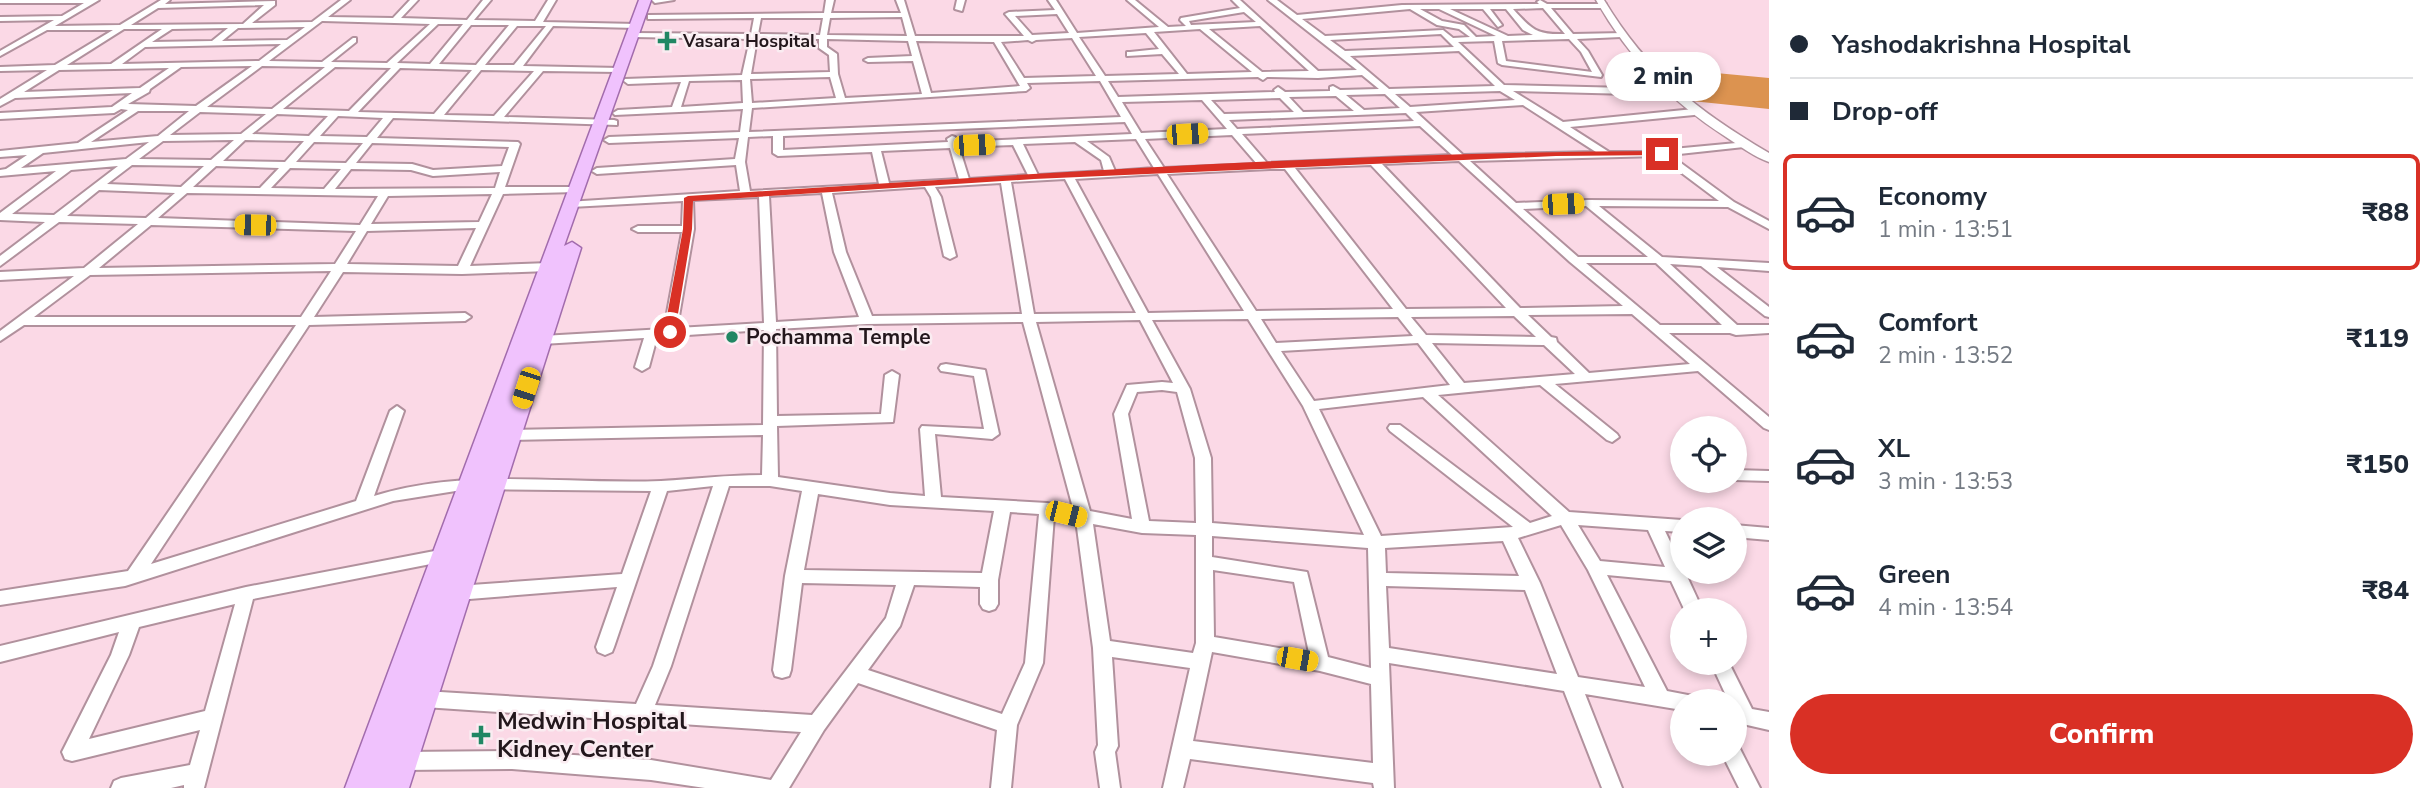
<!DOCTYPE html>
<html lang="en">
<head>
<meta charset="utf-8">
<style>
  body { margin:0; font-family:"Nunito Sans",sans-serif; background:#f2f2f3; color:#1f2937; height:100vh; display:flex; flex-direction:column; font-size:26px; white-space:nowrap }
  * { box-sizing:border-box; margin:0 }
  p { font-size:23px; color:#747a83 }
  .icon { flex:none; width:38px; height:38px; fill:none; stroke:currentColor; stroke-width:2; stroke-linecap:round; stroke-linejoin:round }
  .map { position:relative; flex:1; overflow:hidden }
  .details { display:flex; flex-direction:column; background:#fff; width:665px }
  .details>* { flex:none }
  .top-card { display:grid; align-content:center; height:154px; padding:0 21px; background:#fff }
  .controls { position:absolute; left:1670px; top:416px; display:grid; gap:14px }
  .controls a { display:grid; place-items:center; width:77px; height:77px; border-radius:50%; background:#fff; box-shadow:0 4px 10px #0003; font-size:35px }
  .end { position:absolute; width:32px; height:32px; margin:-16px; border:9px solid #d93025; background:#fff; box-shadow:0 0 0 4px #fff }
  .from { border-radius:50% }
  .bubble { position:absolute; height:49px; border-radius:24px; background:#fff; box-shadow:0 4px 10px #0003; font-size:23px; font-weight:800; line-height:49px; text-align:center }
  .car { position:absolute; width:21px; height:42px; margin:-21px -10px; border-radius:9px; box-shadow:0 0 5px 2px #0007; background:linear-gradient(#f5c518 24%,#345 0 40%,#f5c518 0 76%,#345 0 86%,#f5c518 0) }
  .top-card b { display:flex; align-items:center; gap:24px; height:66px; font-size:26px }
  .top-card b+b { border-top:2px solid #e0e1e3 }
  .top-card i { width:18px; height:18px; background:#1f2937 }
  ul { padding:0; list-style:none }
  li { display:flex; align-items:center; gap:21px; height:116px; margin:0 14px 10px; padding:0 7px; border:4px solid transparent; border-radius:10px }
  li div { flex:1 }
  li b { display:block; font-size:26px }
  li em { font-style:normal; font-weight:800 }
  li.active { border-color:#d93025 }
  li>.icon { width:63px; height:63px; stroke-width:1.5 }
  .cta { display:flex; gap:14px; margin-top:auto; padding:14px 21px }
  .cta a { flex:1; height:80px; border-radius:42px; background:#d93025; color:#fff; font-size:28px; font-weight:800; line-height:80px; text-align:center }
  main { display:flex; flex:1; min-height:0 }
  .map>svg:first-child { display:block }
</style>
</head>
<body>
<main>
<div class="map">
<svg width="1769" height="788" viewBox="0 0 1769 788">
  <rect width="100%" height="100%" fill="#fbd9e6"/>
  <polygon fill="#dc9350" points="1663,68 1769,78 1769,109 1692,101"/>
  <g fill="none" stroke-linecap="round" stroke-linejoin="round">
    <g stroke="#b1919d" stroke-width="4">
      <g id="minor">
        <path d="M0 0H99L55 26 120 25 161 0H170L165 4 275 1V5L252 23 312 22 341 0H350L328 17 393 18 410 0H418L401 18 467 20 483 0H491L474 20 535 21 548 0H556L543 22 637 24 641 26 637 28 553 26 523 66 619 68 623 70 619 72 543 71 504 117 614 120 617 121V125L393 118 377 138 518 142 520 144 505 187H581V191L577 192 503 194 470 266 549 263 555 267 549 271 462 274 343 272 314 317 465 313 471 317 465 321 309 325 151 564 356 501 390 411 397 406 404 411 374 496C468 467 565 485 661 481 695 479 728 475 762 475L763 435 510 440 503 435 510 430 763 425 764 330 657 337 649 367 642 371 635 367 644 338 542 344 535 340 542 336 664 329 682 232H638L632 229 638 226H682L683 201 571 207 566 204 567 202 740 191 736 165 597 174 592 171 597 168 735 159 739 138 609 143 604 140 609 137 740 132 743 109 615 115 613 113 618 110 672 107 681 82 628 84 624 81 625 79 742 75 750 39 633 37 629 35 633 33 751 34 754 18 651 19H648V15L824 13 826 0H834L831 13H901L896 0H904L915 36H1024L1005 14 1009 12 1055 10 1048 0H1056L1077 33 1159 27 1127 0H1135L1168 27 1186 26 1180 20 1181 18 1240 8 1232 0H1240L1318 71 1357 70 1268 0H1277L1297 15 1402 5 1539 4 1537 2 1540 0 1547 4H1606L1603 8H1551L1573 34 1624 33 1625 35 1621 37 1577 39 1588 51 1602 75 1601 77 1502 65 1498 63 1494 41 1458 42 1504 85 1669 89 1673 92 1669 95 1513 91 1563 122 1694 109 1699 112 1694 115 1570 127 1609 152H1641L1747 142V146L1744 147 1670 155 1734 202 1769 221V229L1728 207 1599 206 1662 257 1769 263V271L1717 267 1769 307V317L1765 316 1701 266 1670 264 1737 325H1769V333L1736 335 1730 333H1669L1769 417V430L1764 428 1698 371 1555 384 1617 434 1619 437 1612 442 1607 440 1540 385 1438 395 1569 512 1682 520V532L1665 531 1682 566V572H1685L1703 611H1685L1671 581 1607 575 1667 691 1693 696 1696 702H1682V710L1585 694 1622 788H1602L1564 691 1389 663 1394 788H1374L1373 783 1190 759 1183 788H1163L1190 668 1112 657 1118 746 1115 752 1120 788H1100L1095 752 1098 745 1093 648 1076 520 1054 516 1043 663 1017 725 1011 788H991L997 730 858 683 824 730 789 788H705L651 780 512 769 402 770 395 768 392 761 395 754 402 752 512 751 651 760 771 780 801 732 424 707 417 705 414 699 417 693 424 691 636 704 653 666 713 486 667 491 614 647 612 652 605 655 598 652 596 647 617 587 457 600 451 598 448 593 451 588 457 586 622 574 651 491 468 489 393 501 125 586 0 605V591L128 571 296 325H24L0 341V331L74 276 0 280V272L84 268 138 224 59 222 0 266V256L45 222 0 220V213L56 171 0 176V170L6 169 27 155 0 157V151L78 143 128 110 121 109 114 113 0 119V113L112 107 132 93 15 98 0 106V99L47 70 0 71V67L55 65 113 30H47L0 56V51L54 20 0 21V17L62 16 84 3H0ZM264 5 243 24 131 25 158 8ZM1543 8 1565 34C1537 35 1532 30 1513 9ZM1410 9 1437 25 1459 29 1470 37 1453 38 1443 30 1325 36 1302 19ZM1420 9H1439L1496 36 1476 37 1464 25 1442 21ZM1450 9H1483L1498 27 1502 25 1490 9H1506L1523 30 1533 35 1508 36ZM1244 12 1256 22 1191 25 1189 21ZM1057 14 1069 33 1032 35 1015 16ZM902 17 907 36 827 35 830 18ZM761 18H823L820 35 758 34ZM322 21H323L430 24 387 63 331 62 356 42V38H353L322 62 269 61ZM438 24H463L430 64 397 63ZM471 25H509L476 65 439 64ZM517 26H546L514 65H485ZM1260 26 1309 71 1262 72 1209 29ZM305 27 287 40 222 41 238 28ZM228 28 212 41 152 42 172 29ZM124 29H162L111 64 67 65ZM1200 29 1252 72 1187 74 1154 32ZM1146 33 1159 49 1130 52H1127V56L1162 54 1179 74 1105 76 1079 37ZM1441 34 1454 47 1345 51 1330 40ZM1072 38 1096 76 1024 78 1001 42 1028 40 1032 42 1036 40ZM757 39H819V48L829 55 830 72 751 74ZM827 39 908 41 912 56 868 58 864 60 868 62 913 61 922 94 845 98 838 74 837 54 827 47ZM1569 39 1581 52 1592 72 1506 61 1502 41ZM916 41 994 42 1020 86 931 93ZM281 44 259 61 122 64 145 47ZM1459 51 1495 86 1389 89 1350 56ZM252 66 196 106 128 104 149 92 150 89 181 67ZM262 66 325 67 272 109 207 107ZM335 67 391 68 349 111 283 109ZM169 68 140 88 24 92 59 70ZM400 68 472 70 434 114 358 112ZM481 70 534 71 494 116 444 115ZM1362 75 1379 89 1340 90 1333 86 1330 87V91L1285 92 1278 87 1274 90 1275 92 1118 97 1108 81 1258 77 1263 80 1267 77 1318 78ZM830 77 836 98 752 103 750 79ZM742 80 743 103 681 107 689 81ZM1100 81 1121 117 749 132 752 108 1026 91 1030 88 1027 83ZM1500 91 1515 100 1410 107 1395 94ZM1385 94 1400 108 1364 110 1346 95ZM1336 96 1354 111 1303 112 1289 97ZM1280 98 1294 112 1224 114 1211 100ZM1202 100 1227 129 1141 133 1122 102ZM1523 105 1596 152 1463 155 1416 112ZM138 111H189L158 136 91 142ZM200 112 266 114 241 134 170 135ZM1406 113 1414 121 1237 129 1229 120ZM277 114 328 116 309 136 252 134ZM338 116 383 118 367 137 320 136ZM1125 122 1132 134 958 142 955 137 952 136 947 139 948 142 783 150V136ZM1420 126 1452 155 1267 163 1242 134ZM1232 135 1257 164 1164 168 1145 139ZM773 136V153L778 156 872 152 879 184 750 191 745 162 748 137ZM1136 139 1154 168 1115 171 1109 157 1087 141ZM234 140 211 160 139 159 163 141ZM245 140 304 141 285 162 223 161ZM149 142 126 159 21 168 43 153ZM314 142 363 143 346 163 296 162ZM1075 142 1101 160 1104 171 1038 175 1023 144ZM372 143 509 147 502 166 433 170 412 164 356 163ZM1013 145 1028 175 969 179 959 147ZM950 148 959 179 889 183 881 151ZM1659 156 1719 201 1588 200 1516 203 1470 161ZM1459 161 1570 262 1623 306 1520 308 1382 164ZM132 165 204 166 181 187 107 184ZM1371 165 1506 308 1406 309 1295 168ZM118 166 54 215 12 214 71 170ZM216 166 279 168 260 188 193 187ZM290 168 341 169 324 189 271 188ZM351 169 411 170 433 176 500 172 495 188 335 189ZM1270 169H1285L1393 309 1256 311 1167 174ZM1158 174 1244 311 1148 313 1075 179ZM1065 179 1136 313 1034 314 1011 182ZM1001 183 1022 314 872 316 846 252 832 193 925 187 931 197 944 256 950 259 956 256 941 197 935 187ZM99 190 175 193 146 218 67 216ZM187 193 378 196 360 225 158 218ZM822 193 834 252 859 317 776 322 769 196ZM492 194 479 222 371 224 388 196ZM759 197 764 323 677 328 694 229 693 200ZM1586 206 1648 257H1578L1523 209ZM151 225 356 231 335 264 99 268ZM476 228 458 266 347 264 367 231ZM1586 263H1656L1722 325H1660ZM331 271 301 317H34L90 275ZM1632 314 1690 364 1589 373 1557 342 1556 338 1551 337 1528 315ZM1514 316 1536 337 1426 335 1411 317ZM1398 317 1413 336 1276 343 1261 319ZM1248 319 1303 406 1364 535 1212 523 1211 458 1190 389 1152 320ZM1140 320 1173 383 1162 382 1127 385 1114 414 1132 519 1090 511 1036 322ZM1023 322 1073 508 1047 503 941 497 935 434 992 439 999 434 985 370 946 364 941 365 939 368 941 371 974 376 984 429 922 426 920 429 925 496 890 493 778 477 777 426 893 422 899 375 892 371 885 375 881 414 777 416 776 329 867 324ZM1418 343 1450 385 1314 401 1281 351ZM1432 343 1544 345 1575 374 1464 383ZM1162 390 1177 392 1195 458 1196 523 1149 521 1128 414 1137 392ZM1423 397 1552 516 1530 523 1400 425H1390L1388 428 1390 431 1513 527 1381 536 1319 409ZM729 486H770L802 491 785 576 773 670 775 676 782 678 789 676 791 670 802 583 896 585 886 618 812 715 655 705 671 666ZM818 494 890 505 994 511 982 573 804 570ZM1010 512 1039 514 1025 663 1002 714 868 670 900 626 914 585 980 587V604L983 609 989 611 995 609 998 604V580ZM1093 524 1142 533 1196 535V643L1193 653 1110 641ZM1561 525 1588 570 1645 687 1578 677 1540 583 1518 538ZM1578 525 1648 530 1665 567 1600 561ZM1212 536 1368 548 1371 668 1328 657 1307 572 1212 557ZM1503 541 1519 576 1386 573 1385 548ZM1213 570 1294 582 1309 653 1214 637ZM1386 586 1525 590 1557 674 1389 648ZM1212 652 1320 671 1371 684 1373 763 1193 741Z"/>
        <polygon points="652,0 674,0 655,3"/>
        <polygon points="957,0 965,0 962,11 955,9"/>
        <polygon points="1734,470 1769,471 1769,481 1734,480"/>
        <polygon points="1734,525 1769,528 1769,540 1734,537"/>
        <path d="M445 549 451 550 453 555 451 560 253 599 204 788H184V785L171 788H111L114 781 121 778 190 765 200 730 72 761 65 759 62 752 111 655 119 632 0 662V646L246 587ZM235 604 205 711 89 739 129 655 139 627Z"/>
        <polygon points="1711,663 1729,663 1752,709 1769,712 1769,730 1734,722 1734,702 1729,702"/>
        <polygon points="1734,746 1739,747 1760,788 1739,788 1722,754 1734,754"/>
      </g>
    </g>
    <g stroke="#b1919d" stroke-width="3">
      <path id="tertiary" d="M1596 0H1604C1647 72 1698 111 1769 153V162C1754 157 1740 146 1726 137 1670 101 1629 58 1596 0Z"/>
    </g>
    <g stroke="#a26cad" stroke-width="3">
      <polygon id="primary" points="639,0 651,0 564,246 572,242 581,248 409,788 345,788"/>
    </g>
    <use href="#minor" fill="#fff" fill-rule="evenodd"/>
    <use href="#tertiary" fill="#fff" fill-rule="evenodd"/>
    <use href="#primary" fill="#f0c2fd" fill-rule="evenodd"/>
  </g>
  <path fill="#d93025" d="M1662 151 1665 155 1556 156 1034 179 693 201 692 229 675 332 670 335 664 332 683 229 684 198 688 196C1012 175 1338 152 1662 151Z"/>
  <g fill="#208763" stroke="#faecf1" stroke-width="2.5">
    <path d="M663.5 30.5h7v7h7v7h-7v7h-7v-7h-7v-7h7z"/>
    <circle cx="732" cy="337" r="7"/>
    <path d="M477.5 724.5h7v7h7v7h-7v7h-7v-7h-7v-7h7z"/>
  </g>
  <g text-anchor="middle" dominant-baseline="central" stroke-width="5" stroke-linejoin="round" paint-order="stroke">
    <g font-size="18" font-weight="bold" fill="#23171c" stroke="#faecf1" text-anchor="start">
      <text x="683" y="41">Vasara Hospital</text>
    </g>
    <g font-size="21" font-weight="bold" fill="#23171c" stroke="#faecf1" text-anchor="start">
      <text x="746" y="337">Pochamma Temple</text>
    </g>
    <g font-size="24" font-weight="bold" fill="#23171c" stroke="#faecf1" text-anchor="start">
      <text x="497" y="721">Medwin Hospital<tspan x="497" dy="28">Kidney Center</tspan></text>
    </g>
  </g>
</svg>
<div class="controls">
<a><svg class="icon" aria-label="locate" viewBox="0 0 24 24"><circle cx="12" cy="12" r="6"/><path d="M12 2v4M12 18v4M2 12h4M18 12h4"/></svg></a>
<a><svg class="icon" aria-label="layers" viewBox="0 0 24 24"><path d="M12 4l9 5-9 5-9-5zM3 14l9 5 9-5"/></svg></a>
<a>+</a>
<a>−</a>
</div>
<i class="end from" style="left:670px;top:332px"></i>
<i class="end" style="left:1662px;top:154px"></i>
<div class="bubble" style="left:1605px;top:52px;width:116px">2 min</div>
<i class="car" style="left:1187px;top:134px;rotate:87deg"></i>
<i class="car" style="left:974px;top:145px;rotate:88deg"></i>
<i class="car" style="left:1563px;top:204px;rotate:88deg"></i>
<i class="car" style="left:255px;top:225px;rotate:271deg"></i>
<i class="car" style="left:526px;top:388px;rotate:198deg"></i>
<i class="car" style="left:1066px;top:514px;rotate:104deg"></i>
<i class="car" style="left:1297px;top:659px;rotate:100deg"></i>
</div>
<section class="details">
<div class="top-card">
<b><i class="from"></i>Yashodakrishna Hospital</b>
<b><i></i>Drop-off</b>
</div>
<ul>
<li class="active"><svg class="icon" aria-label="car" viewBox="0 0 24 24"><path d="M5 17H2v-5l4-1 3-4h7l3 4 3 1v5h-3M9 17h6M6 11h13"/><circle cx="7" cy="17" r="2"/><circle cx="17" cy="17" r="2"/></svg><div><b>Economy</b><p>1 min · 13:51</p></div><em>₹88</em></li>
<li><svg class="icon" aria-label="car" viewBox="0 0 24 24"><path d="M5 17H2v-5l4-1 3-4h7l3 4 3 1v5h-3M9 17h6M6 11h13"/><circle cx="7" cy="17" r="2"/><circle cx="17" cy="17" r="2"/></svg><div><b>Comfort</b><p>2 min · 13:52</p></div><em>₹119</em></li>
<li><svg class="icon" aria-label="car" viewBox="0 0 24 24"><path d="M5 17H2v-5l4-1 3-4h7l3 4 3 1v5h-3M9 17h6M6 11h13"/><circle cx="7" cy="17" r="2"/><circle cx="17" cy="17" r="2"/></svg><div><b>XL</b><p>3 min · 13:53</p></div><em>₹150</em></li>
<li><svg class="icon" aria-label="car" viewBox="0 0 24 24"><path d="M5 17H2v-5l4-1 3-4h7l3 4 3 1v5h-3M9 17h6M6 11h13"/><circle cx="7" cy="17" r="2"/><circle cx="17" cy="17" r="2"/></svg><div><b>Green</b><p>4 min · 13:54</p></div><em>₹84</em></li>
</ul>
<div class="cta"><a>Confirm</a></div>
</section>
</main>
</body>
</html>
